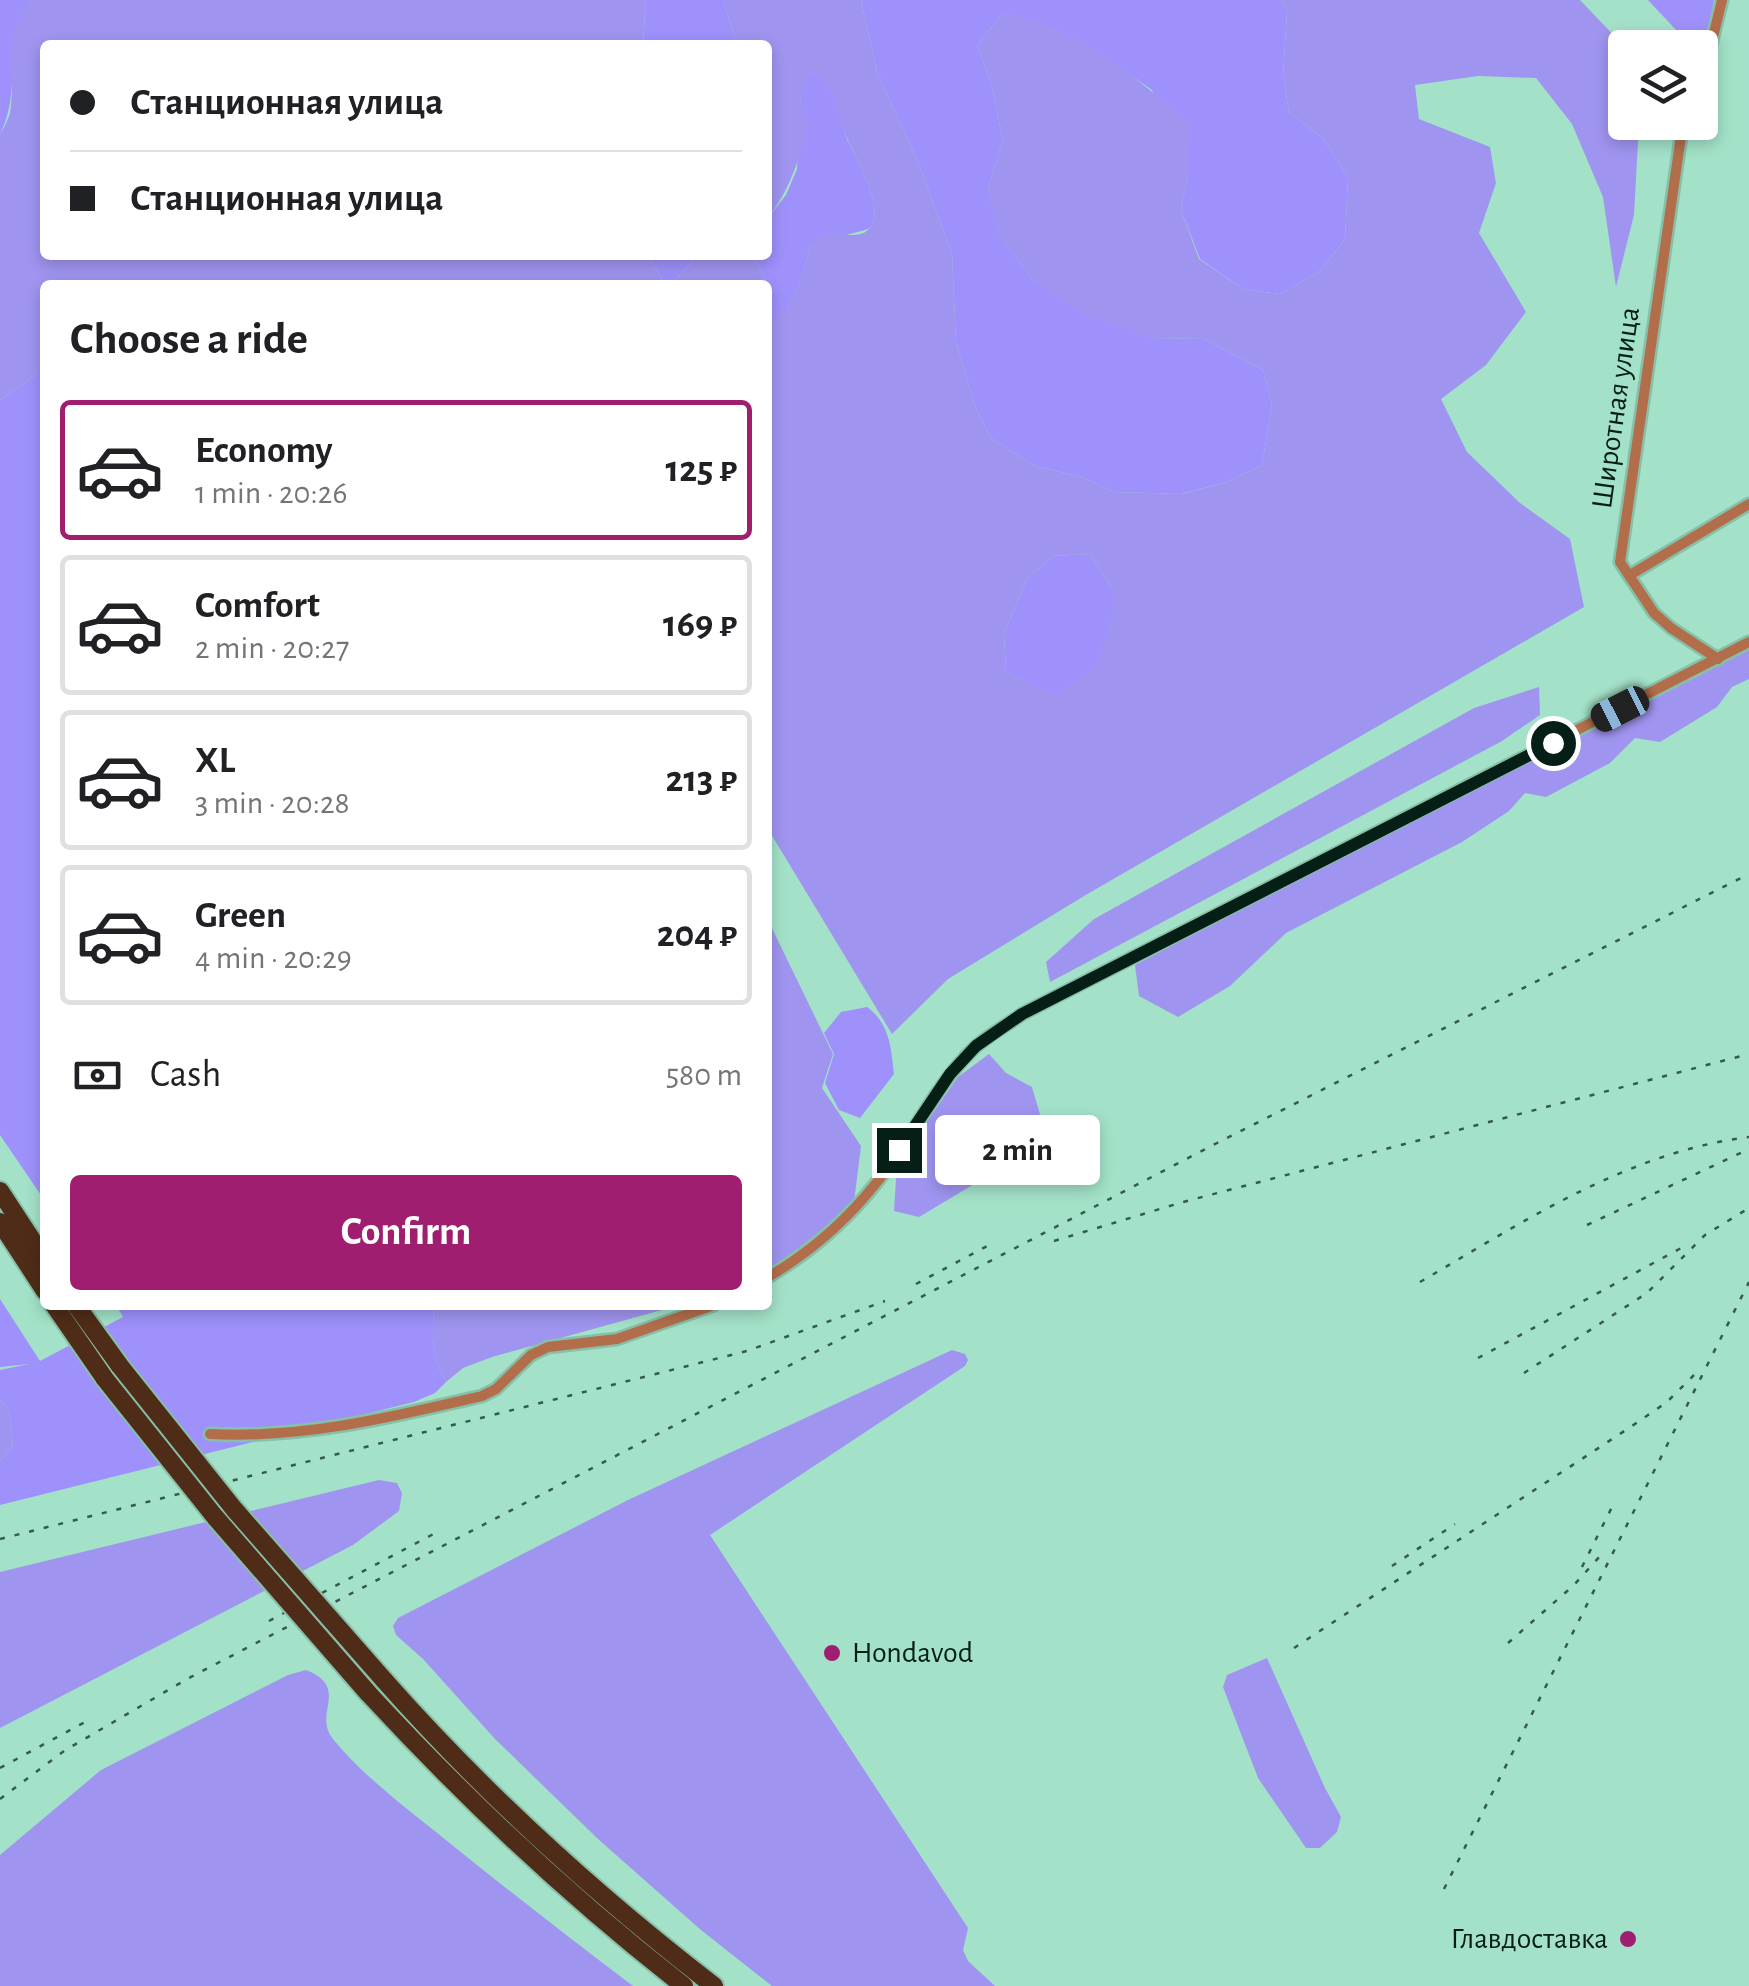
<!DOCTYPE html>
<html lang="en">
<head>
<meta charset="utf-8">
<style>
  body { margin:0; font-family:"Alegreya Sans",sans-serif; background:#f6f6f6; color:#202124; height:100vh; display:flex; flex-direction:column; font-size:38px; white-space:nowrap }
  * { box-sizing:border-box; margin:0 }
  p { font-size:32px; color:#757577 }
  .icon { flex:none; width:55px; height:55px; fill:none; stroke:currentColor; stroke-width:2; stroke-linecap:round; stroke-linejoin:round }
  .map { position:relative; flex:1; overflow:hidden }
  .drawer { position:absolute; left:40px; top:280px; width:732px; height:1030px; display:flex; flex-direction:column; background:#fff; border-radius:10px; box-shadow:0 5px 15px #0003 }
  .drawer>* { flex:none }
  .hud { position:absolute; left:40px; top:40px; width:732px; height:220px; border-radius:10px; box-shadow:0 5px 15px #0003; display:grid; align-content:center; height:220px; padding:0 30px; background:#fff }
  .tools { position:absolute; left:1608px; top:30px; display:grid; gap:20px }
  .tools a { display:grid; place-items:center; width:110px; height:110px; border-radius:10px; background:#fff; box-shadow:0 5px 15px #0003; font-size:50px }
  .end { position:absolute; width:45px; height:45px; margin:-22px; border:12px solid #061f16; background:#fff; box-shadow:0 0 0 5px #fff }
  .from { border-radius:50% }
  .bubble { position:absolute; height:70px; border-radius:10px; background:#fff; box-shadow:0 5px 15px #0003; font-size:32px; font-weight:700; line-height:70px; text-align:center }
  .car { position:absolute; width:30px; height:60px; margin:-30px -15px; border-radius:12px; box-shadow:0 0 8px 2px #0007; background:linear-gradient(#222 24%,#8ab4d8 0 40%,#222 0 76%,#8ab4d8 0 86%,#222 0) }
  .hud b { display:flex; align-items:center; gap:35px; height:95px; font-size:38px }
  .hud b+b { border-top:2px solid #e0e0e0 }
  .hud i { width:25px; height:25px; background:#202124 }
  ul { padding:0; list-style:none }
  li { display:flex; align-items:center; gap:30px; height:140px; margin:0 20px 15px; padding:0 10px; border:5px solid #e0e0e0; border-radius:10px }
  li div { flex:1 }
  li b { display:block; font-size:38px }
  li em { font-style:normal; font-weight:700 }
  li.active { border-color:#9f1e70 }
  li>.icon { width:90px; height:90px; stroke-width:1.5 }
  h2 { padding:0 30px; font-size:45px; line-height:120px }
  .pay { display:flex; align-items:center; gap:25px; height:110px; padding:0 30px; font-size:38px }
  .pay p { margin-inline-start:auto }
  .action { display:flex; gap:20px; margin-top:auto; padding:20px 30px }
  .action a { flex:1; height:115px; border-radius:10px; background:#9f1e70; color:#fff; font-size:40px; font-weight:700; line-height:115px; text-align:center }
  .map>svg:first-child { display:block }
</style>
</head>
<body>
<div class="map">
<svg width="1749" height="1986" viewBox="0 0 1749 1986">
  <rect width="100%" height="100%" fill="#a3e2c8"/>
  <g fill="#9e91fc">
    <path d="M0 0H30C0 49 24 85 0 135Z"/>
    <polygon points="646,0 723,0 737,45 643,45"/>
    <polygon points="861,0 1281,0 1287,11 1283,74 1289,113 1323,138 1348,178 1345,239 1320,271 1280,294 1243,289 1200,259 1181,210 1188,174 1152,90 1098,53 1054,29 1003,13 977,45 992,87 1003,140 988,188 999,235 1033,280 1152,338 1204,339 1263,370 1272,405 1262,465 1227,482 1181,494 1114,492 1082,477 1035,466 991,438 975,406 956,342 952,254 919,164 877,72"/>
    <polygon points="1648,0 1714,0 1703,59 1700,48 1692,47"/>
    <path d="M808 76H819C824 81 831 87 834 94 841 108 841 125 847 139 856 159 886 209 870 228 868 230 821 241 811 244 803 270 797 311 769 321V287L753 255H768V218L786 195 797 169 801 91Z"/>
    <polygon points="647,255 698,255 671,285 666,285"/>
    <polygon points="45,369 45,1201 0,1135 0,400"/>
    <polygon points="1090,554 1113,590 1113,619 1097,666 1056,697 1006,672 1004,634 1027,579 1053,556"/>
    <path d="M867 1007C890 1024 891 1048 894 1074L860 1118 839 1110 825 1083 834 1054 824 1033 841 1012Z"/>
    <path d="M0 1299 40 1361 123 1317 116 1305H434C432 1334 431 1356 446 1382L435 1393 414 1402 0 1505V1461L13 1446 9 1410 0 1400V1370L29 1364 0 1367Z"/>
  </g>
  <g fill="#9f95f0" fill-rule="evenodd">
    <path d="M30 0H646L643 45H45V255H647L666 285H45V369L0 400V135C3 129 8 120 10 113 17 67 0 44 30 0Z"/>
    <path d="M723 0H861L877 72 919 164 952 254 956 342 975 406 991 438 1035 466 1082 477 1114 492 1182 494 1227 482 1262 465 1272 405 1263 370 1204 339 1152 338 1089 316 1033 280 998 234 988 188 1003 140 992 87 977 45 1003 13C1020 18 1038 22 1055 29 1104 51 1149 88 1189 123L1188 174 1181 210 1199 259 1243 289 1280 294 1320 271 1345 239 1348 178 1323 138 1289 113 1283 74 1287 11 1281 0H1580L1625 47V122L1639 124 1634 215 1616 287 1603 197 1572 124 1536 78 1478 76 1415 85 1419 119 1490 147 1496 183 1479 233 1526 312 1486 365 1441 399 1467 452 1520 503 1570 539 1584 607 1084 896 948 979 892 1034 768 829V317L769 320C797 311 803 269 811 244 829 223 855 244 869 229 887 210 856 160 848 140 836 115 840 97 819 76H809C798 94 798 105 809 123 799 159 791 188 768 218V45H737ZM1090 554 1113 590V619L1096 666 1056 696 1006 672 1004 634 1027 579 1053 556Z"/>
    <polygon points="698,255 753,255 769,287 768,295 768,285 671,285"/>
    <polygon points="1749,641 1749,679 1732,687 1717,707 1660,742 1635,738 1610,763 1546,797 1525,793 1509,811 1462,842 1286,933 1230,986 1178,1017 1139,996 1135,965"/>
    <polygon points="1539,687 1540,715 1502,741 1050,982 1046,962 1094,919 1474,708"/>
    <polygon points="768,920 833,1054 822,1088 861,1146 853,1210 768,1275"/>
    <polygon points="989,1054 1006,1073 1032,1087 1044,1128 996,1171 919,1217 894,1211 897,1164 958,1077"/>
    <path d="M434 1305H680L492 1357 463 1368 446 1382C431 1356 432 1334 434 1305Z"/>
    <polygon points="952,1350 965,1354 968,1360 965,1366 710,1535 968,1928 963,1950 968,1961 995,1986 772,1986 701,1930 598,1839 495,1739 423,1659 396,1635 393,1626 398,1618 628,1500"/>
    <polygon points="0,1400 9,1410 13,1446 0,1461"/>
    <polygon points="379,1480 397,1483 402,1493 399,1511 353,1545 0,1728 0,1572"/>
    <polygon points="1267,1658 1325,1788 1341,1817 1337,1832 1320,1848 1306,1848 1258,1778 1223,1687 1227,1675"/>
    <path d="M306 1670C351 1688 312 1713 333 1739 360 1773 407 1809 441 1836 504 1887 568 1937 633 1986H0V1855L101 1770 288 1675Z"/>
  </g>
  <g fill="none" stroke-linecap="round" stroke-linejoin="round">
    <g stroke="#87bfa8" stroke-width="15">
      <g id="minor">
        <polyline points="1700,90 1722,0"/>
        <polyline points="1683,122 1620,562 1654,613 1671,628 1718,659"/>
        <polyline points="1630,575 1749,504"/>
        <path d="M768 1277C809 1253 847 1220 877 1182 911 1140 933 1089 972 1050 986 1036 1006 1026 1022 1014L1749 642"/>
        <path d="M210 1434C303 1439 392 1417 482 1396L496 1389 531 1355 548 1347 617 1339 714 1305"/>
      </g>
    </g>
    <g stroke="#87bfa8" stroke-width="22">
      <g id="trunk">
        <polyline points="0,1191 45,1260"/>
        <polyline points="0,1222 45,1291"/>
        <polyline points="54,1305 105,1379"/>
        <polyline points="76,1305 120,1366"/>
        <path d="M384 1680C483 1792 596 1895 714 1986"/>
        <path d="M368 1693C465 1798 571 1898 684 1986"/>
      </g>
    </g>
    <use href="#minor" stroke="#b26e4b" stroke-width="10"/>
    <use href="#trunk" stroke="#4f2c18" stroke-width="18"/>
    <g stroke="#365b4d" stroke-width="2.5" stroke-dasharray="5 10" stroke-linecap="butt">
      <polyline points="1587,1225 1749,1149"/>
      <polyline points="1054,1241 1183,1202 1749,1054"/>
      <path d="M1420 1282C1523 1222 1628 1152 1749 1137"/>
      <polyline points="916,1284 991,1244"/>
      <polyline points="1478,1358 1683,1247"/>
      <polyline points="1524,1373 1647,1293 1705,1235 1749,1208"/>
      <polyline points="0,1539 747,1351 885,1301"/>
      <polyline points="1392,1566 1455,1524"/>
      <polyline points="1582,1567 1614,1503"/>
      <polyline points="269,1621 441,1530"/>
      <polyline points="1508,1643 1574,1585 1601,1555"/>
      <polyline points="1294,1648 1632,1426 1667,1402 1694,1375"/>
      <polyline points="0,1768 85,1722"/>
      <polyline points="0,1799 64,1751 187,1679 1217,1143 1749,874"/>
      <polyline points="1444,1889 1749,1282"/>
    </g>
    <g stroke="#87bfa8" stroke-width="22" stroke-linecap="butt">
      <g id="trunk-bridge">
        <polyline points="120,1366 234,1509 384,1680"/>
        <polyline points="105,1379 215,1517 368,1693"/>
      </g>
    </g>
    <use href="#trunk-bridge" stroke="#4f2c18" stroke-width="18"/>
  </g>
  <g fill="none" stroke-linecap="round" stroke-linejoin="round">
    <polyline stroke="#061f16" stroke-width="12" points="899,1150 950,1074 976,1046 1022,1014 1553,743"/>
  </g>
  <g fill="#9f1e70" stroke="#a3e2c8" stroke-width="4">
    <circle cx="832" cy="1653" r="10"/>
    <circle cx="1628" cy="1939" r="10"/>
  </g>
  <g text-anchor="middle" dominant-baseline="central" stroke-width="8" stroke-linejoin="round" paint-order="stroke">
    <g font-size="30" fill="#061f16" stroke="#a3e2c8">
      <text transform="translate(1616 408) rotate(-82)">Широтная улица</text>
    </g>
    <g font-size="30" fill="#061f16" stroke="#a3e2c8" text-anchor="start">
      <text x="852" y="1653">Hondavod</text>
      <text x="1608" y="1939" text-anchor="end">Главдоставка</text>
    </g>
  </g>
</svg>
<div class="tools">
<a><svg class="icon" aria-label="layers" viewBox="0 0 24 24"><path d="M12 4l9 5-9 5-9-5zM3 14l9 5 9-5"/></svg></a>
</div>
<i class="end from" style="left:1553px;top:743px"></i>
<i class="end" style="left:899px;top:1150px"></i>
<div class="bubble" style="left:935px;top:1115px;width:165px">2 min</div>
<i class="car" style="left:1620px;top:709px;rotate:243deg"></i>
<div class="hud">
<b><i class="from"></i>Станционная улица</b>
<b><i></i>Станционная улица</b>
</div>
<section class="drawer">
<h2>Choose a ride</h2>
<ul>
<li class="active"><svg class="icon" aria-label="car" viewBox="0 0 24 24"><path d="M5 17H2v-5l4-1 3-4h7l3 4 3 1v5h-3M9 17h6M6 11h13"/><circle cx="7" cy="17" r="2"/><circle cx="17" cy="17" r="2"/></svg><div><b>Economy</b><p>1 min · 20:26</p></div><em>125 ₽</em></li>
<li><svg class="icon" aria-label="car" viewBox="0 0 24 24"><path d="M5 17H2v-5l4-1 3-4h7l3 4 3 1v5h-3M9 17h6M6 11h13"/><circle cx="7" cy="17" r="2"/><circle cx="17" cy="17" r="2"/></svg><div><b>Comfort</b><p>2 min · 20:27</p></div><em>169 ₽</em></li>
<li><svg class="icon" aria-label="car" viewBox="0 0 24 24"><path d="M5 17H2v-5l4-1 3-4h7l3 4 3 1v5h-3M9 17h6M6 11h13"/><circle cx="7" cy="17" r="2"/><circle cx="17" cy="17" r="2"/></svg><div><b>XL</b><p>3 min · 20:28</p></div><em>213 ₽</em></li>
<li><svg class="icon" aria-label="car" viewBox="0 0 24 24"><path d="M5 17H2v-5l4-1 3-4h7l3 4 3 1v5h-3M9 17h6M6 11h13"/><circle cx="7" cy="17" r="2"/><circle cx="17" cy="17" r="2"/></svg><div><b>Green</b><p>4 min · 20:29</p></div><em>204 ₽</em></li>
</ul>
<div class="pay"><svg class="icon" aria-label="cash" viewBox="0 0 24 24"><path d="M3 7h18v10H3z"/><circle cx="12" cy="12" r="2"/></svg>Cash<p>580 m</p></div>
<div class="action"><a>Confirm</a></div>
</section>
</div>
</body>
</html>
